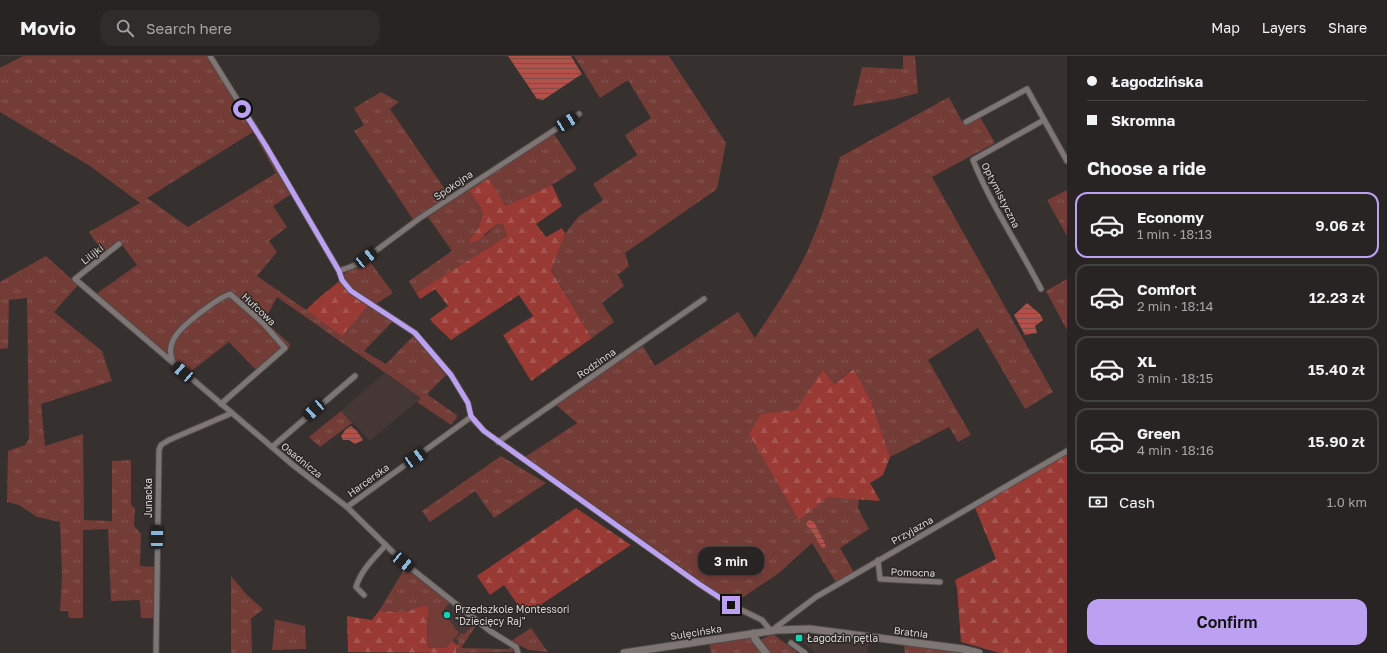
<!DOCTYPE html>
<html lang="en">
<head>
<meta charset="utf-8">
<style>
  body { margin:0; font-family:"Golos Text",sans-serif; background:#302c2b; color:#f1f3f6; height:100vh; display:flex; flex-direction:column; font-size:15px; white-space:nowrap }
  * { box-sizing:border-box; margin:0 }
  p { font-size:13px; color:#a5a4a6 }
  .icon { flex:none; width:22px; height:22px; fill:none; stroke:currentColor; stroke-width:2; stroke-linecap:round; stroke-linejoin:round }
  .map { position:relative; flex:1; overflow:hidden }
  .sheet { display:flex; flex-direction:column; background:#282423; width:320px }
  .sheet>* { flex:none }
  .guide { display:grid; align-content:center; height:88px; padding:0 20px; background:#282423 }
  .end { position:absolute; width:18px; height:18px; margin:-9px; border:5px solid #bca0f2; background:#111; box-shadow:0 0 0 2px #111 }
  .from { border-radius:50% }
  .bubble { position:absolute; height:28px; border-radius:12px; background:#282423; box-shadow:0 2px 6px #0003,0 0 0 1px #444141; font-size:13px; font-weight:600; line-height:28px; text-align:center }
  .car { position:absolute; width:12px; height:24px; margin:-12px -6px; border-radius:5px; box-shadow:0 0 3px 1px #0007; background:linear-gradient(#222 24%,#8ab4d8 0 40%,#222 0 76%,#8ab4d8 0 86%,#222 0) }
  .guide b { display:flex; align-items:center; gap:14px; height:38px; font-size:15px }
  .guide b+b { border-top:1px solid #444141 }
  .guide i { width:10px; height:10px; background:#f1f3f6 }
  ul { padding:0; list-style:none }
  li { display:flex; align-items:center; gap:12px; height:66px; margin:0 8px 6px; padding:0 12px; border:2px solid #444141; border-radius:12px }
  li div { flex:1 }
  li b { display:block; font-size:15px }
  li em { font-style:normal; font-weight:600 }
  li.selected { border-color:#bca0f2 }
  li>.icon { width:36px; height:36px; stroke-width:1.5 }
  h2 { padding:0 20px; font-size:18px; line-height:48px }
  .pay { display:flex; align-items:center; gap:10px; height:44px; padding:0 20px; font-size:15px }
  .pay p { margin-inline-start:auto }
  .cta { display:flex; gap:8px; margin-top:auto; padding:8px 20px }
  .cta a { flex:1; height:46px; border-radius:12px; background:#bca0f2; color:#111; font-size:16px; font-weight:600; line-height:46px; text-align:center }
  header { display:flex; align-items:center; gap:24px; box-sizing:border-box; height:56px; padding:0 20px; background:#282423; border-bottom:1px solid #444141 }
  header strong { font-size:19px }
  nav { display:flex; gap:22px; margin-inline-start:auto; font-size:14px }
  .search { width:280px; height:36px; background:#302c2b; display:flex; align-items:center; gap:10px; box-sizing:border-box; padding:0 14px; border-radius:12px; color:#a5a4a6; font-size:15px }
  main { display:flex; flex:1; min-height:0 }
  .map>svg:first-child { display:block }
</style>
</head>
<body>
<header>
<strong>Movio</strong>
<div class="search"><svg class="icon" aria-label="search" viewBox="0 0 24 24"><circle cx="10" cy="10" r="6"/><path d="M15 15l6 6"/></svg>Search here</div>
<nav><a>Map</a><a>Layers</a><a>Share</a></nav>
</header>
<main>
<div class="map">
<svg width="1067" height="597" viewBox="0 0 1067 597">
  <defs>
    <pattern id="grass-tufts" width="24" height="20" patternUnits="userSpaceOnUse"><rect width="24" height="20" fill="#733c37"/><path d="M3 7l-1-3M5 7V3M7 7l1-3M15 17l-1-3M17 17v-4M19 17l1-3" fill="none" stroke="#865753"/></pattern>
    <pattern id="forest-firs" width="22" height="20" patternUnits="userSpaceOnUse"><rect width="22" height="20" fill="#993b34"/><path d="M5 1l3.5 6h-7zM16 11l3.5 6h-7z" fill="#a75751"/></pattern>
    <pattern id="water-rules" width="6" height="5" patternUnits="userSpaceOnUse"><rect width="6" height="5" fill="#b25149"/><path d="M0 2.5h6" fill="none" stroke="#854a45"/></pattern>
  </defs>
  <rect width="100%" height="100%" fill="#36302f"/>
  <g fill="#443735">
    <polygon points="384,317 421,342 370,385 341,355"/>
    <polygon points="428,528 477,568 461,592 427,592"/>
    <polygon points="806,580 869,588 867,597 815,597 802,586 803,581"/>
  </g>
  <g fill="url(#grass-tufts)" fill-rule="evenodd">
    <path d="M23 0H207L253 76 259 73 296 135 273 150 287 171 269 185 277 196 257 220 342 279 341 224 345 217 368 203 393 237 373 250 394 264 364 295 386 308 416 277 449 316 428 337V339L458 360 451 369 417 346 421 342 277 241 264 265 290 288 289 292 258 316 229 286 186 319 96 238 137 209 119 185 103 197 89 176 140 147 90 110 0 56V12ZM253 76 276 117 188 171 147 142Z"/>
    <polygon points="574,0 669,0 726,87 717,133 625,197 629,210 618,219 624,230 602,247 614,266 592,282 551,213 565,178 578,161 603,144 593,128 637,99 625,79 651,62 628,24 600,42"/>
    <polygon points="903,0 915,0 918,37 895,43 853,50 862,11 903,13"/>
    <polygon points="381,36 399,46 390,53 451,142 552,75 577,113 552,129 506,150 503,145 469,135 480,150 483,158 478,173 470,183 486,179 497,168 503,168 507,180 416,237 409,225 452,195 425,157 414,165 354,75 364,69 354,52"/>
    <path d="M949 41 964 69 980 61 995 87 932 121 1053 336 1025 353 978 272 928 304 971 379 958 386 949 371 890 401 871 345 852 313 834 329 822 315 828 440 859 443 858 452 869 473 840 492 855 518 837 528 812 487 779 517 733 548 525 401 577 367 553 346 643 290 655 310 738 256 755 282C774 253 795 223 809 191 822 162 831 132 840 101Z"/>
    <polygon points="1067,134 1067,180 1047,144"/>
    <polygon points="46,200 78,229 54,256 102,295 112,325 41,348 45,390 83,378 84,464 112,465 112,405 131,404 131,449 135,452 134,470 141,478 140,510 156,511 154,562 141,562 140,546 139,544 111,545 108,473 83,474 83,562 69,562 68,555 60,555 62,520 60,466 37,461 19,449 7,446 8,395 25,389 29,383 27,242 9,244 8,292 0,293 0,226"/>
    <polygon points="1067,223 1067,274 1046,235"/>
    <polygon points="341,355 352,367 320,391 309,381"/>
    <polygon points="501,400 546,427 494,462 475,435 430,466 422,455"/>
    <polygon points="405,512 450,546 440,558 451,566 449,569 458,578 450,588 421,550 406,556 379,555"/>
    <polygon points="231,520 247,539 263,553 251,563 252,597 231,597"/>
    <polygon points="273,563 305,570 306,593 272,594 275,565"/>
    <polygon points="476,567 477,568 461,592 509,593 511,589 513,593 513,596 456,597 456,592 460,592 457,589 459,585 456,583 461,577 464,578"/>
    <polygon points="531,572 548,596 529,594 511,585"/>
    <polygon points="773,578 798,597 770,597 760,584"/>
    <polygon points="751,581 761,597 711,597 709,586"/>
    <polygon points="904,588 964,597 905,597"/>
  </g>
  <g fill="url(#forest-firs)">
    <polygon points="488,123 506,150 552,129 562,150 536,168 546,181 562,172 565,178 551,214 592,282 531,325 503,279 533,260 519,239 451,284 433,267 430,263 448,250 435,233 420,243 416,237 507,180 503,168 497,168 476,186 470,186 470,183 478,173 483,158 480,150 469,135"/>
    <polygon points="341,224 368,249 342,280 306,254 321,240"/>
    <polygon points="853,313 871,345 890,401 883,419 870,427 880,445 828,441 799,464 749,378 761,358 796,354 823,314 834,329"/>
    <polygon points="1067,395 1067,597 1000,597 961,586 957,532 955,524 996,503 974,449"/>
    <polygon points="576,452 631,489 525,559 504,529 490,539 477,520"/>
    <polygon points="421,550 428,551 427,592 446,592 452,585 461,592 456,592 456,597 348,596 347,560 372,564 379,555 406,556"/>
  </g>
  <polygon fill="#733c37" points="428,551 438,560 440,557 454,569 453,571 459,576 446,592 427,592"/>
  <g fill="url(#water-rules)">
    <polygon points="508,0 571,0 582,18 543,44 537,43"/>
    <polygon points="1027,247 1040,258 1043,264 1035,270 1037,277 1025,279 1014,259"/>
    <polygon points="351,370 357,375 363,384 355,388 349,384 343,384 341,380 346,373"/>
    <path d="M809 464 814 466 826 490 823 492C816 486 815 475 807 470L806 467Z"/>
  </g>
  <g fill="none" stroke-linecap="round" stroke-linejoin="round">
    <g stroke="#524d4c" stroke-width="7">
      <g id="street">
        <polyline points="210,0 258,77 339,215 342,224 351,235 415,277 451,319 468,347 471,361 484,375 699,528 731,549 762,564 771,575 816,541 1067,395"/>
        <polyline points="966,66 1027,33 1067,105"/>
        <polyline points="119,188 75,223 293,409 347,451 403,506 490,575 516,591 518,597"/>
        <polyline points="339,215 358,208 420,162 579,58"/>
        <path d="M1041 233C1019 190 991 149 973 104L1044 64"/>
        <path d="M173 306C163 284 185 269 201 256 211 249 219 242 230 238L263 267 285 292 221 348"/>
        <polyline points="498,386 704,243"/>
        <polyline points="272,391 355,320"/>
        <polyline points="347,451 471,361"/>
        <polyline points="878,504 880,523 940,526"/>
        <path d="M364 539 356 531C361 514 374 502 386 489"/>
        <polyline points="791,587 805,597"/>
        <polyline points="156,597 159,394 161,389 169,384 232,357"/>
      </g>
    </g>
    <g stroke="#524d4c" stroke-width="9">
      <g id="secondary">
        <polyline points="754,577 755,583 766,597"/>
        <polyline points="624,597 777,574 810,573 963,593 979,597"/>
      </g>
    </g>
    <use href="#street" stroke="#7d7675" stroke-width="5"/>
    <use href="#secondary" stroke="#7d7675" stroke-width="7"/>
  </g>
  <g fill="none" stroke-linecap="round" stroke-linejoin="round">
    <polyline stroke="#bca0f2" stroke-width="5" points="242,53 266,90 339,215 342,224 351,235 415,277 451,319 468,347 471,360 484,375 699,528 731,549"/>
  </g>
  <g fill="#0ad5b5" stroke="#2c2625" stroke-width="1.5">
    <circle cx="447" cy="559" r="4"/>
    <rect x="795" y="578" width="8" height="8" rx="2"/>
  </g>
  <g text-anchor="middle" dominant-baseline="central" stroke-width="3" stroke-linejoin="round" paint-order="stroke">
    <g font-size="10" fill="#dbd7d6" stroke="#2c2625">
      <text transform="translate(453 129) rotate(-34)">Spokojna</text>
      <text transform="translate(1001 139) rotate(63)">Optymistyczna</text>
      <text transform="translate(92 198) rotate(-38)">Lilijki</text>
      <text transform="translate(259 253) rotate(43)">Hufcowa</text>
      <text transform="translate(596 307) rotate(-35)">Rodzinna</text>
      <text transform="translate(302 404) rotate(39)">Osadnicza</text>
      <text transform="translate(368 424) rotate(-36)">Harcerska</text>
      <text transform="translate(148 442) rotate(-90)">Junacka</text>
      <text transform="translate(912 474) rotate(-30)">Przyjazna</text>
      <text transform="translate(913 516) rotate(2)">Pomocna</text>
      <text transform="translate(696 576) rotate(-9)">Sulęcińska</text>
      <text transform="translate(911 576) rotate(7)">Bratnia</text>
    </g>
    <g font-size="10" fill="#dbd7d6" stroke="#2c2625" text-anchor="start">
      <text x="455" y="553">Przedszkole Montessori<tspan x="455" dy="12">"Dziecięcy Raj"</tspan></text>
      <text x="807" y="582">Łagodzin pętla</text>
    </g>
  </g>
</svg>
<i class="end from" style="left:242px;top:53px"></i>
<i class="end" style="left:731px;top:549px"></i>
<div class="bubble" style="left:698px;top:491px;width:66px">3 min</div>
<i class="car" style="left:567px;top:66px;rotate:58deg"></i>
<i class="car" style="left:366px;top:202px;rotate:51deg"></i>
<i class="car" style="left:183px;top:316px;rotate:311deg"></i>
<i class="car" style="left:314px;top:354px;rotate:228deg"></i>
<i class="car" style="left:415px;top:402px;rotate:55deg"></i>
<i class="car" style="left:157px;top:481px;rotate:1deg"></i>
<i class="car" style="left:403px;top:506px;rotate:129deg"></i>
</div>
<section class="sheet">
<div class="guide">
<b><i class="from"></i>Łagodzińska</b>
<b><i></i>Skromna</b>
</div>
<h2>Choose a ride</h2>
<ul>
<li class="selected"><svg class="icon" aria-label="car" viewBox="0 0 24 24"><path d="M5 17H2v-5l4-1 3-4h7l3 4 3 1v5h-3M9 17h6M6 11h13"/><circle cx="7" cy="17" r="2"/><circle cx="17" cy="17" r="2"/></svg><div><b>Economy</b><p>1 min · 18:13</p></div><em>9.06 zł</em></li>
<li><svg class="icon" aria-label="car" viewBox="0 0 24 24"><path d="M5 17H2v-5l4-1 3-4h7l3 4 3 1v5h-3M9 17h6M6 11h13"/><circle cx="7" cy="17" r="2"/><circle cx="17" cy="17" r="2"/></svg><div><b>Comfort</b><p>2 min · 18:14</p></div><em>12.23 zł</em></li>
<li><svg class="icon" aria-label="car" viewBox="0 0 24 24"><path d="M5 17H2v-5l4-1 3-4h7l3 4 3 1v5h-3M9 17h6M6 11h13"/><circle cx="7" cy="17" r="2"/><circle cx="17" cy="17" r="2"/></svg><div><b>XL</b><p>3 min · 18:15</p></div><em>15.40 zł</em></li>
<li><svg class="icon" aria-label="car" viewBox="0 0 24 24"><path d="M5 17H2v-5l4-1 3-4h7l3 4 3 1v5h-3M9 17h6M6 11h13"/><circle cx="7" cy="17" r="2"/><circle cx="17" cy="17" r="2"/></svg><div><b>Green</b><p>4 min · 18:16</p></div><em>15.90 zł</em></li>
</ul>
<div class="pay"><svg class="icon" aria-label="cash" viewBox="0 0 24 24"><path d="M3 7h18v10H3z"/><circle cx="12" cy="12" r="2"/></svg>Cash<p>1.0 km</p></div>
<div class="cta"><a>Confirm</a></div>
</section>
</main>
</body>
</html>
